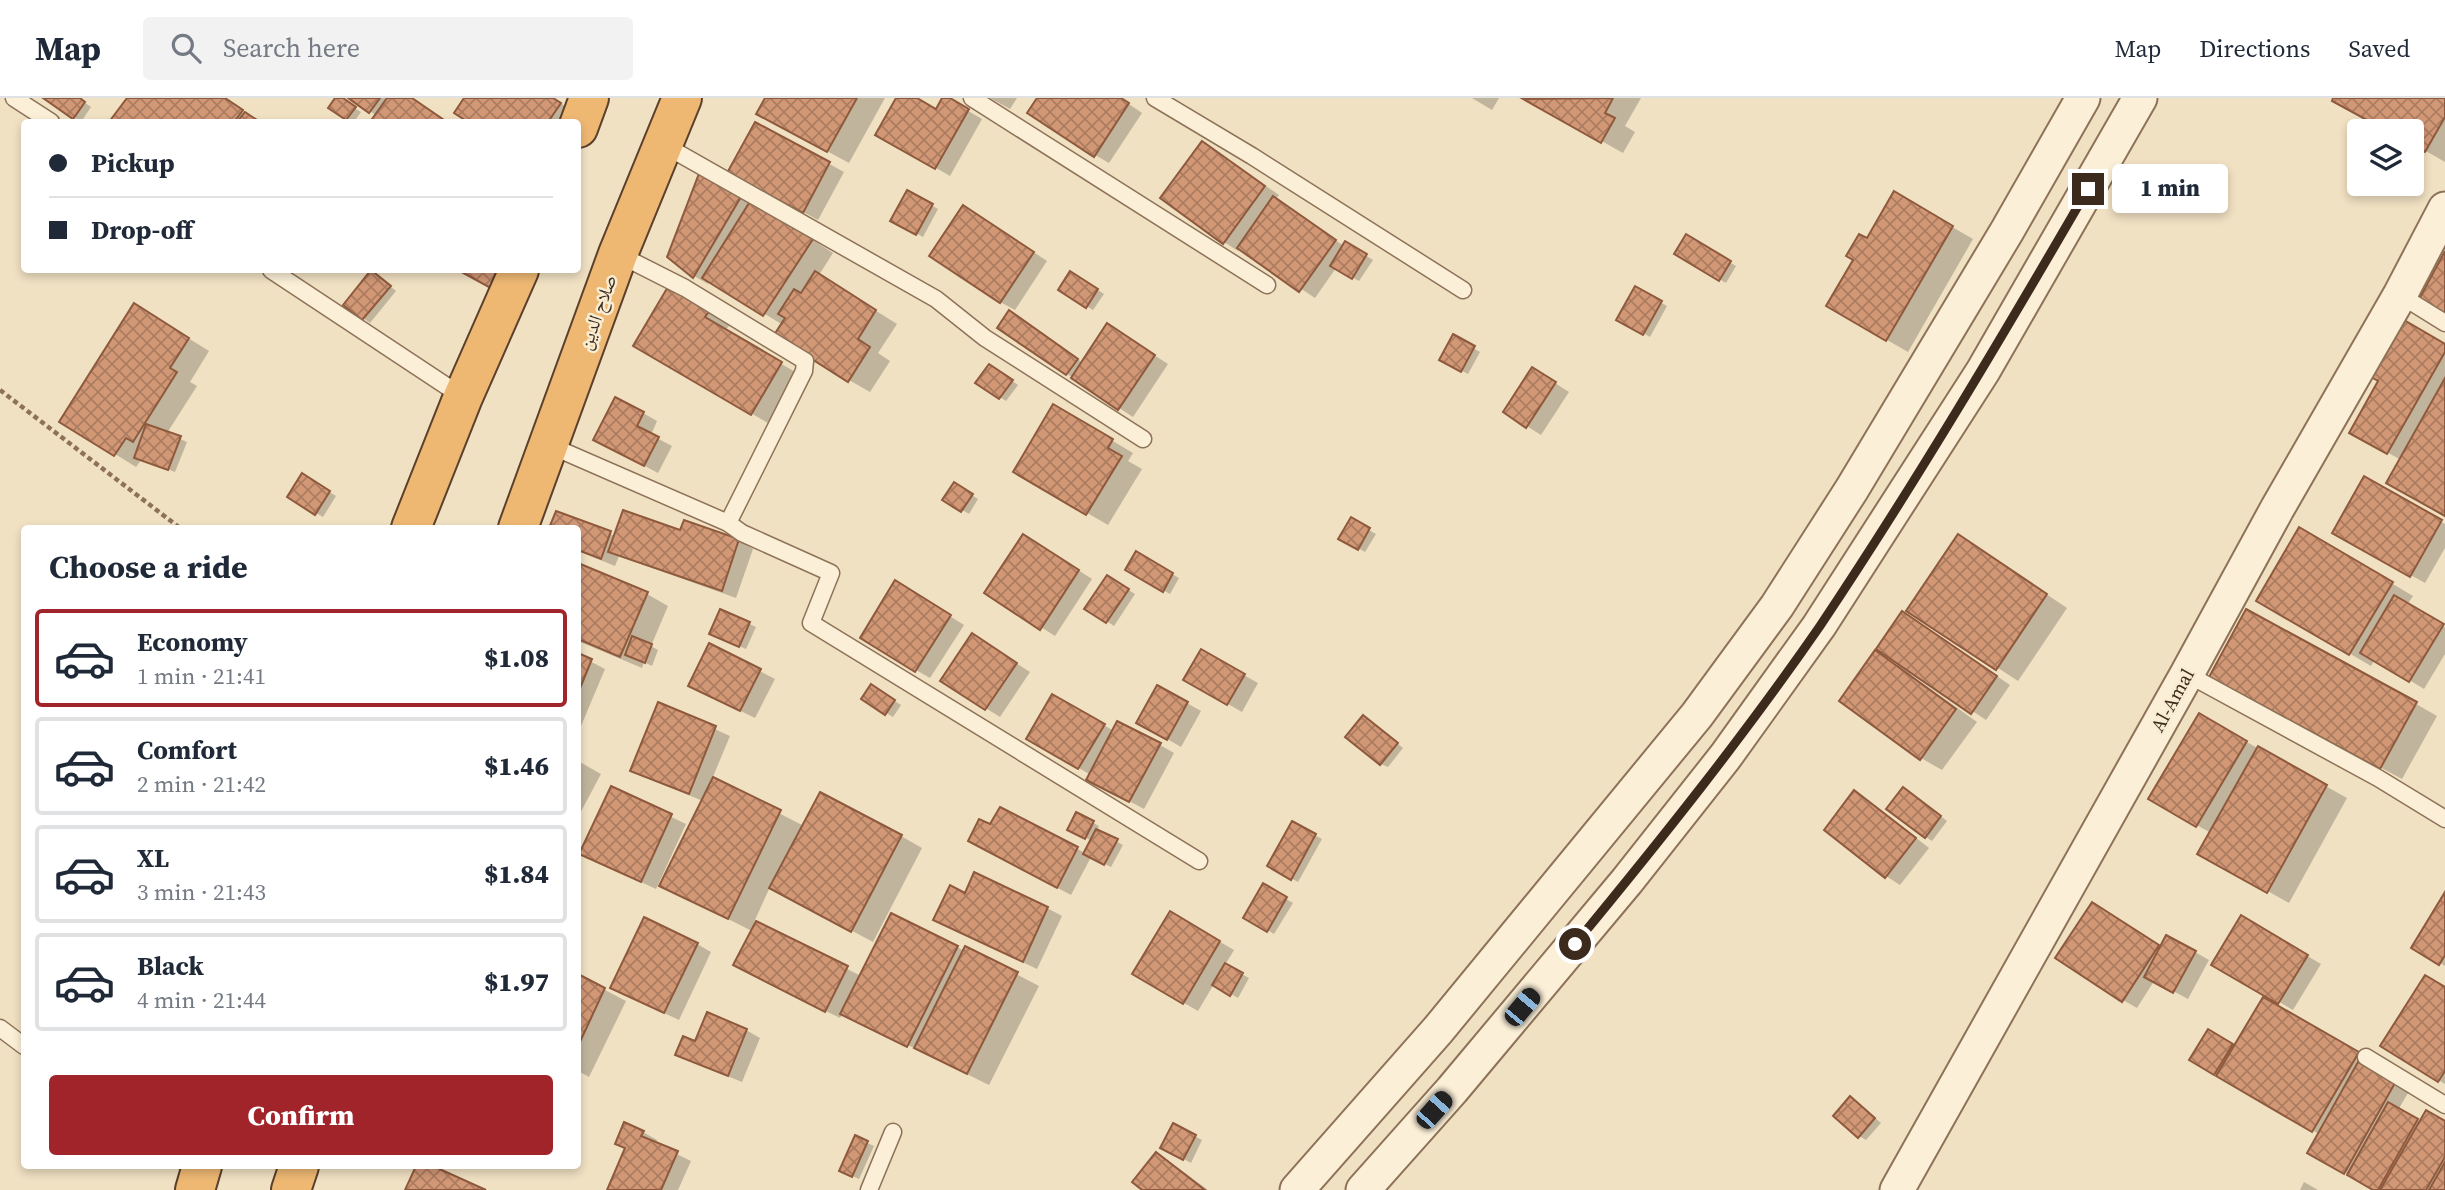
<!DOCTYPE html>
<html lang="en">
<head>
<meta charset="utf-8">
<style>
  body { margin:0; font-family:"Source Serif 4","Noto Naskh Arabic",serif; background:#f2f2f3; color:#1f2937; height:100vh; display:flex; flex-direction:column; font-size:26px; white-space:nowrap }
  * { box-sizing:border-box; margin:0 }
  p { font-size:23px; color:#747a83 }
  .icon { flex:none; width:38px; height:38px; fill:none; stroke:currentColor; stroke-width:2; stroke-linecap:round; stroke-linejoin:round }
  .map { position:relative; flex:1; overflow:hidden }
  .sheet { position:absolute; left:21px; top:427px; width:560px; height:644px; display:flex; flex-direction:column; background:#fff; border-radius:7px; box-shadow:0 4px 10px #0003 }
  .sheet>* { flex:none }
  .hud { position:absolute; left:21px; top:21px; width:560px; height:154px; border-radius:7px; box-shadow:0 4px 10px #0003; display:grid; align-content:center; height:154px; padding:0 28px; background:#fff }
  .controls { position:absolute; left:2347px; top:21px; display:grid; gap:14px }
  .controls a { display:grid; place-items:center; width:77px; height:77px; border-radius:7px; background:#fff; box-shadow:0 4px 10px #0003; font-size:35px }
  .end { position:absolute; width:32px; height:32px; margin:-16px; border:9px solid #3c2b1d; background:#fff; box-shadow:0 0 0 4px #fff }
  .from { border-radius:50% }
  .bubble { position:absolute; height:49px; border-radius:7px; background:#fff; box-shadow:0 4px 10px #0003; font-size:23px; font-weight:800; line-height:49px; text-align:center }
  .car { position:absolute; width:21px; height:42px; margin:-21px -10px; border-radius:9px; box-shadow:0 0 5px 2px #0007; background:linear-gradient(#222 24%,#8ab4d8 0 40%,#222 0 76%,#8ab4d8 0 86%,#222 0) }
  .hud b { display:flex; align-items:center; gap:24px; height:66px; font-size:26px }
  .hud b+b { border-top:2px solid #e0e1e3 }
  .hud i { width:18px; height:18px; background:#1f2937 }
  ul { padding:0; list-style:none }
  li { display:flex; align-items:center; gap:21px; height:98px; margin:0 14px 10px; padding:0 14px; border:4px solid #e0e1e3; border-radius:7px }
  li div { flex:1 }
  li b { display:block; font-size:26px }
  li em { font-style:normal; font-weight:800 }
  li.on { border-color:#a1242b }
  li>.icon { width:63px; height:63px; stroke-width:1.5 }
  h2 { padding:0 28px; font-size:32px; line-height:84px }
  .button { display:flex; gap:14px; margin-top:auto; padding:14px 28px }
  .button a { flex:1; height:80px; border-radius:7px; background:#a1242b; color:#fff; font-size:28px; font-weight:800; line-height:80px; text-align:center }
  header { display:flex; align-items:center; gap:42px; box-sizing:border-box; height:98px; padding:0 35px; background:#fff; border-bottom:2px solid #e0e1e3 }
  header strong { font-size:33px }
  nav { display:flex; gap:38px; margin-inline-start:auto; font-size:24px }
  .search { width:490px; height:63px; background:#f2f2f3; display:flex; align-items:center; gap:18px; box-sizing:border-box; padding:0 24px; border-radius:7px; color:#747a83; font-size:26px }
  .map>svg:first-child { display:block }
</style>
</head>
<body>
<header>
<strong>Map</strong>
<div class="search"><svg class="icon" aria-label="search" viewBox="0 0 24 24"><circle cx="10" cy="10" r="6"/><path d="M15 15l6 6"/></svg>Search here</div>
<nav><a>Map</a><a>Directions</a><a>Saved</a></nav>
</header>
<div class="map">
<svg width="2445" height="1092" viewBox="0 0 2445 1092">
  <defs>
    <pattern id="building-cross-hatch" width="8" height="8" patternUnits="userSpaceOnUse" patternTransform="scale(1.75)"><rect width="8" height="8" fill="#d29876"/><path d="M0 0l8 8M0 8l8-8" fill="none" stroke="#ac7c60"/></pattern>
  </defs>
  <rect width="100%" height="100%" fill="#f1e1c3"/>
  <g fill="#0003">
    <polygon points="46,0 78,0 91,9 81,24"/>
    <polygon points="129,0 225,0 261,24 112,24"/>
    <polygon points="337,0 361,14 354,24 331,9"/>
    <polygon points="351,0 411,0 446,24 372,24 377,18"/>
    <polygon points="466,0 552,0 581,18 577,24 472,24 456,15"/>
    <polygon points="767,0 885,0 849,65 779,27"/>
    <polygon points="898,0 914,0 936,13 944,0 946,0 982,21 950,78 877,36"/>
    <polygon points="990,0 1017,0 1010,11"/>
    <polygon points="1039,0 1120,0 1142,15 1109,65 1095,57"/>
    <polygon points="1472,0 1499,0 1492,12"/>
    <polygon points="1525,0 1641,0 1625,28 1635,34 1623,55"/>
    <polygon points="2335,0 2445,0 2445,64 2412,45 2412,33 2390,33 2334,2"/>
    <polygon points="756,26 844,74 818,122 744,82"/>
    <polygon points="1203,45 1279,97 1275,102 1344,148 1346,145 1373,162 1359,183 1336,170 1315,200 1240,150 1238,153 1224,144"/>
    <polygon points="700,75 773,116 833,155 819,177 897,226 878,255 890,263 870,294 849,282 783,227 710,183 708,186 694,178 669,159"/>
    <polygon points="908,94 938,111 923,139 892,122"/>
    <polygon points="1895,96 1973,141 1908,254 1828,208"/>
    <polygon points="978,117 1047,163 1015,212 1000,204"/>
    <polygon points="1686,139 1736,168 1726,185 1676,155"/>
    <polygon points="1071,175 1104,196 1093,212 1060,192"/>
    <polygon points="378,178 396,193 370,225 345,207"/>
    <polygon points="670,190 731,225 725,233 802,278 773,328 635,248"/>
    <polygon points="1636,190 1667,208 1650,239 1619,221"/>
    <polygon points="156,220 209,253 190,284 197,288 167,335 187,344 175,374 141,362 136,369 62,323"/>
    <polygon points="1024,223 1083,265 1121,236 1168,266 1133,319 1067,276"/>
    <polygon points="1454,239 1480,254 1468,276 1441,261"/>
    <polygon points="2445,248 2445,416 2401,362 2351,334"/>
    <polygon points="996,272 1018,287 1006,303 1000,299"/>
    <polygon points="1547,280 1569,294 1541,337 1505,314"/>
    <polygon points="1054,308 1133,355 1128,363 1142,371 1108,427 1015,373"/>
    <polygon points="643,315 657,323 651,337 672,348 658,375 609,349"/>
    <polygon points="303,378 336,398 323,419 289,399"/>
    <polygon points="2365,381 2445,426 2445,450 2425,485 2335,435"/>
    <polygon points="955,386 978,401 969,416 945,401"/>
    <polygon points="557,415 615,438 681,434 685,425 739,443 753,451 736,500 619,458 615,468 578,453 578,430 551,430"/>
    <polygon points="1351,422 1376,436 1365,454 1341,440"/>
    <polygon points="2300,431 2413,498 2407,507 2445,529 2445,556 2424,591 2375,561 2371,568 2258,502"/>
    <polygon points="1037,446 1092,481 1055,538 986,494"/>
    <polygon points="1979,451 2067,510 2018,583 1909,512"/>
    <polygon points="1136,456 1179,480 1170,496 1127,472"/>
    <polygon points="578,467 647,496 668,508 651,548 658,552 652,568 644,564 642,570 578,543"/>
    <polygon points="1114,483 1135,496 1114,528 1087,510"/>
    <polygon points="910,493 964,527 930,580 916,572"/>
    <polygon points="721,513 756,529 746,551 718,539"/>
    <polygon points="1917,524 2010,587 1986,622 1912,573 1910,576 1977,624 1942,672 1921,660 1876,555 1897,567"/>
    <polygon points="986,546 1030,574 1000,619 943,583"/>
    <polygon points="710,547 775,581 755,620 704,595"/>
    <polygon points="1201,553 1258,585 1242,614 1186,582"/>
    <polygon points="578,557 605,571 578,635"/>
    <polygon points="871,588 901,607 893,619 863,601"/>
    <polygon points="1158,589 1201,613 1181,649 1138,624"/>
    <polygon points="2233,590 2416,606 2437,618 2402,681"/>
    <polygon points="1053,598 1114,633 1160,647 1174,655 1144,711 1103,689 1091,677 1028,641"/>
    <polygon points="659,606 730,638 712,681 804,728 901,738 922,750 873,844 770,789 754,824 861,878 957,849 964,853 966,850 1039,888 989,987 843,915 840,920 749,875 752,833 662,788 703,703 647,680 633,672"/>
    <polygon points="2200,618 2347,700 2289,805 2200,755 2211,735 2150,701"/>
    <polygon points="1370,623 1403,650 1388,669 1381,666"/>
    <polygon points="578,663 601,676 578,719"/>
    <polygon points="611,690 686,726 656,791 596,763"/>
    <polygon points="1855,694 1869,703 1929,750 1900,787 1886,778"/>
    <polygon points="1910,695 1947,723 1932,743 1926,739"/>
    <polygon points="1000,711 1085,755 1092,743 1069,731 1077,716 1099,728 1097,733 1123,747 1111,769 1091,759 1071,797 984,751 991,729"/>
    <polygon points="1293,725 1322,741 1298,784 1269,768"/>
    <polygon points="1263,788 1293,805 1274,836 1245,819"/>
    <polygon points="966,797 1047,810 1062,818 1037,871 949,829"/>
    <polygon points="2445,797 2445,868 2414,849"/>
    <polygon points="2106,814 2162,850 2195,854 2209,862 2188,901 2154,883 2137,910 2123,902"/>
    <polygon points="1170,815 1234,852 1225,867 1249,880 1238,900 1214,886 1198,913 1134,876"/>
    <polygon points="2242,820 2321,866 2293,912 2214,866"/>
    <polygon points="697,846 711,854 679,922 626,897"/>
    <polygon points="578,878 626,903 589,979 578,973"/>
    <polygon points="2445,891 2445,986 2382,947"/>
    <polygon points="2263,901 2379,967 2374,975 2408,995 2398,1012 2421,1024 2445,1025 2445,1092 2376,1092 2309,1054 2319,1036 2191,962 2208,934 2235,949"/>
    <polygon points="746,932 760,940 742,984 692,964 678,956 696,945"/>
    <polygon points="1857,1004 1881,1025 1866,1042 1859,1038"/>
    <polygon points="1174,1027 1202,1042 1191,1065 1162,1049"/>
    <polygon points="643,1034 657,1042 656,1046 691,1063 678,1092 609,1092"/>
    <polygon points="855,1040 874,1048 859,1081 848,1076"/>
    <polygon points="1156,1057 1177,1069 1208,1092 1144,1092"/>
    <polygon points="2304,1084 2318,1092 2300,1092"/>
  </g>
  <g fill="url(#building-cross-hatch)" stroke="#8e593c" stroke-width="2">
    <polygon points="43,0 80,0 85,4 73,21"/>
    <polygon points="127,0 225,0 243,12 234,24 109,24"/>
    <polygon points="335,0 343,0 356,9 346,22 328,10"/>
    <polygon points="348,0 380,0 369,15"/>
    <polygon points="387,0 412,0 447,24 370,24"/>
    <polygon points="464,0 553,0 561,5 548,24 468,24 454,15"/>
    <polygon points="765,0 857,0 827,54 756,16"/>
    <polygon points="896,0 917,0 936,11 942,0 950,0 969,11 935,71 875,37"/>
    <polygon points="1037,0 1121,0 1129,5 1094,59 1027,15"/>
    <polygon points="1613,0 1605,15 1615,20 1601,45 1523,1"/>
    <polygon points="2333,0 2445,0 2445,19 2425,54 2412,47 2412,33 2387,33 2332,3"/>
    <polygon points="245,14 260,24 237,24"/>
    <polygon points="755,24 830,64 803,115 727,75"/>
    <polygon points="1202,43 1265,88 1223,146 1160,100"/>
    <polygon points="700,73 742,97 693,180 667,159"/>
    <polygon points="907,92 933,106 916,137 890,123"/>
    <polygon points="1894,93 1953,128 1886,243 1826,208 1853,162 1846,158 1859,136 1867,140"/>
    <polygon points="1273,98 1336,142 1299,194 1237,150"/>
    <polygon points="751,102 813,141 763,218 702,180"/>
    <polygon points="963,107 1034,154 1000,205 929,158"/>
    <polygon points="1686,136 1731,163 1719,183 1674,156"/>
    <polygon points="1345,143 1367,156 1352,181 1330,168"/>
    <polygon points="2445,153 2445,219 2417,205"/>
    <polygon points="371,172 391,188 362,222 343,207"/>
    <polygon points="458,172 508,172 496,193"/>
    <polygon points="815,173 876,212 858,241 870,249 848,284 774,237 785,220 778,216 794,191 801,195"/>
    <polygon points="1070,173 1098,191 1086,210 1058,192"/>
    <polygon points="669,187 711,211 705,219 782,264 751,317 633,248"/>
    <polygon points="1635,188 1662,203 1643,237 1616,222"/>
    <polygon points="134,205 189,240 170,270 177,274 133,344 126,340 114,358 59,324"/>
    <polygon points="1009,212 1078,261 1066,277 997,230"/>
    <polygon points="2399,219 2445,246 2445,254 2387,356 2349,335 2378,283 2366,276"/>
    <polygon points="1107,225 1155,257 1118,312 1071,280"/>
    <polygon points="1453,236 1475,248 1461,274 1439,262"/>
    <polygon points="989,266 1013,282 999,301 975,285"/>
    <polygon points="1532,269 1556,284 1526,330 1503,314"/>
    <polygon points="2445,280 2445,418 2386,385"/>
    <polygon points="615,299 644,314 637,328 659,339 644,368 593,342"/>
    <polygon points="1053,306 1113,341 1108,350 1122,358 1086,417 1013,374"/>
    <polygon points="146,326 181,338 168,372 134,360"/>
    <polygon points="302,375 330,393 315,417 287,399"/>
    <polygon points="2364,378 2442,422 2410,479 2332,435"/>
    <polygon points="954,384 973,396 961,414 942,402"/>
    <polygon points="623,412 680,432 684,422 739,441 722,493 608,454"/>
    <polygon points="556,413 611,433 601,461 578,452 578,430 549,430"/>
    <polygon points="1351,419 1370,430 1358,452 1338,441"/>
    <polygon points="2299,429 2393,484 2349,557 2256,503"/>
    <polygon points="1023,436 1079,472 1040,532 984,495"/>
    <polygon points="1958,436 2047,496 1996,572 1906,513"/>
    <polygon points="1136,453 1173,475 1163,494 1125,472"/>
    <polygon points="578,465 648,494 620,559 578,541"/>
    <polygon points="1107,477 1129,491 1106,525 1084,511"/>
    <polygon points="895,482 951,517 915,574 860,540"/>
    <polygon points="2394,497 2444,526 2409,584 2360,555"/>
    <polygon points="720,511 750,524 739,549 709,536"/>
    <polygon points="2246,511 2417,604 2380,671 2209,579"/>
    <polygon points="1902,513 1997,578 1971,616 1876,551"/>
    <polygon points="972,535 1017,565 985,612 940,583"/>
    <polygon points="632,538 652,546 645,565 625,557"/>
    <polygon points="709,545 761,571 740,613 688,588"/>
    <polygon points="1201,551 1245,576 1227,607 1183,582"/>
    <polygon points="1875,552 1956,611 1920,662 1839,603"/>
    <polygon points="578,555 592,561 578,595"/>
    <polygon points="871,586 895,602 885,617 861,601"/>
    <polygon points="1157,587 1188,604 1167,642 1136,625"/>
    <polygon points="1052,596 1105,626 1078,671 1026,641"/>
    <polygon points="658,604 716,628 689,696 630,673"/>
    <polygon points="2199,615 2247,643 2196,729 2148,701"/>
    <polygon points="1363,617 1398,645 1380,667 1345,639"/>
    <polygon points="1117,623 1161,645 1129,704 1086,682"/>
    <polygon points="2258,648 2327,687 2267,795 2197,756"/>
    <polygon points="713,679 781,712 728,821 659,788"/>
    <polygon points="611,688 672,716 641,784 579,756"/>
    <polygon points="1903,689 1941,718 1925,740 1886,711"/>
    <polygon points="1854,692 1916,740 1885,780 1824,732"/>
    <polygon points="820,694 902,737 851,834 769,790"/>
    <polygon points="1000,709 1078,749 1057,790 968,743 979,721 990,726"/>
    <polygon points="1076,714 1094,723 1085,741 1067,732"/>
    <polygon points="1292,723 1316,736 1291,782 1267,768"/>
    <polygon points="1096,731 1118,741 1104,767 1083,756"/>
    <polygon points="974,774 1048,809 1023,864 933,822 950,787 965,795"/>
    <polygon points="1263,785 1287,799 1267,834 1243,820"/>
    <polygon points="2445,794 2445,857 2439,867 2411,850"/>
    <polygon points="2092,804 2159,847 2122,904 2055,860"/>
    <polygon points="1170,813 1220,843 1183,906 1132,876"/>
    <polygon points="891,815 958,848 907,949 840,916"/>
    <polygon points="2241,817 2308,857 2278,906 2211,867"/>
    <polygon points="644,819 698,845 664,915 610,890"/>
    <polygon points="756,823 848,868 825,914 733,867"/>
    <polygon points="2166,837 2196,853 2173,895 2144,879"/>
    <polygon points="965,848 1018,874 967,976 914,950"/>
    <polygon points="1225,865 1243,875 1230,898 1212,887"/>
    <polygon points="578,876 605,890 578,948"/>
    <polygon points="2425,877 2445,889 2445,973 2438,984 2380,948"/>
    <polygon points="2263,899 2359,954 2312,1034 2216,978"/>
    <polygon points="707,914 747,931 728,978 675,957 683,938 695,943"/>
    <polygon points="2208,931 2233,946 2214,977 2189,962"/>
    <polygon points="2358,964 2395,985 2344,1076 2307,1055"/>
    <polygon points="1850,998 1875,1020 1858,1040 1833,1018"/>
    <polygon points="2388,1004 2418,1021 2378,1092 2373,1092 2347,1077"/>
    <polygon points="2426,1012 2445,1023 2445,1059 2426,1092 2380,1092"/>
    <polygon points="624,1024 644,1033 641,1038 678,1053 661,1092 607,1092 625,1050 615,1046"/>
    <polygon points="1173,1025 1196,1037 1183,1062 1160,1050"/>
    <polygon points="855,1037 868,1043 852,1079 839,1073"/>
    <polygon points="1156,1054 1205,1092 1142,1092 1132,1084"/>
    <polygon points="2445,1064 2445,1092 2429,1092"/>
    <polygon points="416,1068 433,1068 486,1092 405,1092"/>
  </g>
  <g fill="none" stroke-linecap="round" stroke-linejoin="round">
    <g stroke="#8d7258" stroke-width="19">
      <g id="service">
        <polyline points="14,0 51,24"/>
        <polyline points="972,0 1267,187"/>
        <polyline points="1155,0 1252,58 1463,192"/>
        <polyline points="664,47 936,201 985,240 1143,341"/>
        <polyline points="618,156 685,190 805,263 804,273 728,425"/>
        <polyline points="271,172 463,299"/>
        <polyline points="2400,197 2445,225"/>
        <polyline points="549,347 728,425 742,435 831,475 811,525 1199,763"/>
        <polyline points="2187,576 2378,680 2445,721"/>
        <polyline points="0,930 24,948"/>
        <polyline points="2366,959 2445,1007"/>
        <polyline points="869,1092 893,1034"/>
      </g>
    </g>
    <g stroke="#8d7258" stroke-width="37">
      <g id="minor">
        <polyline points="1297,1092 1438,932 1697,617 1777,508 1852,391 2007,133 2083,0"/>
        <polyline points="1363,1092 1452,992 1627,783 1725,659 1819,528 1983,273 2140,0"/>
        <polyline points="1897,1092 2187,576 2277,411 2400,197 2445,111"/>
      </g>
    </g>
    <g stroke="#5b402d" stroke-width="42">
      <g id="trunk">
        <polyline points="578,30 589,0"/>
        <polyline points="411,430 463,299 519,172"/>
        <polyline points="518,430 618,156 682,0"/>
        <polyline points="195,1092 202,1068"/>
        <polyline points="291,1092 299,1068"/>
      </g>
    </g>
    <polyline stroke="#8d7258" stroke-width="4.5" stroke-dasharray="5 3.5" stroke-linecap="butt" points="0,292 180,430"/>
    <use href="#service" stroke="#fbefd7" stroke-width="16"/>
    <use href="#minor" stroke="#fbefd7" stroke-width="33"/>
    <use href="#trunk" stroke="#eeb873" stroke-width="38"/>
  </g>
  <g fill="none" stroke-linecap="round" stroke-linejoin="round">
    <path stroke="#3c2b1d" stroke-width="9" d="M1575 846C1660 743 1744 638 1820 528 1915 386 2002 239 2088 91"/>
  </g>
  <g text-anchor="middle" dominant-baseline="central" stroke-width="5" stroke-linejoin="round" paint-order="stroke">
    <g font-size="19" fill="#3c2b1d" stroke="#f8ecd3">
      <text transform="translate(597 214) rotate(-70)">صلاح الدين</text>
      <text transform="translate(2172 602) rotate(-61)">Al-Amal</text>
    </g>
  </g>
</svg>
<div class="controls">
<a><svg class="icon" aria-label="layers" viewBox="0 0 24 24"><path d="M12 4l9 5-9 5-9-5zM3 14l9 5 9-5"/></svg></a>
</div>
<i class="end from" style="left:1575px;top:846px"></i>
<i class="end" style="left:2088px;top:91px"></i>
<div class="bubble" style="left:2112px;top:66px;width:116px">1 min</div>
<i class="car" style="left:1522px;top:909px;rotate:40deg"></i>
<i class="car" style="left:1434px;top:1012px;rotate:42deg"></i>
<div class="hud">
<b><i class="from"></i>Pickup</b>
<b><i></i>Drop-off</b>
</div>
<section class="sheet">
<h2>Choose a ride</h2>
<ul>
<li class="on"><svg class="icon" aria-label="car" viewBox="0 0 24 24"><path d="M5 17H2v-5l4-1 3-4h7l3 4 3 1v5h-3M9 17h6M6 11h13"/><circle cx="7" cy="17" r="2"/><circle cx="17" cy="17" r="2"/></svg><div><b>Economy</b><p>1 min · 21:41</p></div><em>$1.08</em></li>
<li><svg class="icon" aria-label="car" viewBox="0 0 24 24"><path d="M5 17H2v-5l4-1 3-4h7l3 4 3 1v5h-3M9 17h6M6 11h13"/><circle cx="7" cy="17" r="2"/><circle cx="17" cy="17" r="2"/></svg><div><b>Comfort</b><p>2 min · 21:42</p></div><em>$1.46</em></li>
<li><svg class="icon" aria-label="car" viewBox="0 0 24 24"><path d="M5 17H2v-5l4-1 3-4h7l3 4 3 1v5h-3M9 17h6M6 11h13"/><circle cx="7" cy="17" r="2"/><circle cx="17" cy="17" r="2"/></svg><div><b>XL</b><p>3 min · 21:43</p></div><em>$1.84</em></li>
<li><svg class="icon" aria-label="car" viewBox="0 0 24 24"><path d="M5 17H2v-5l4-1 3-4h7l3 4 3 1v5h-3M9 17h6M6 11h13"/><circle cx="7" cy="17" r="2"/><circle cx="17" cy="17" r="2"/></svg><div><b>Black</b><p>4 min · 21:44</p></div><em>$1.97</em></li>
</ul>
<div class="button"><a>Confirm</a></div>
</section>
</div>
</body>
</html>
